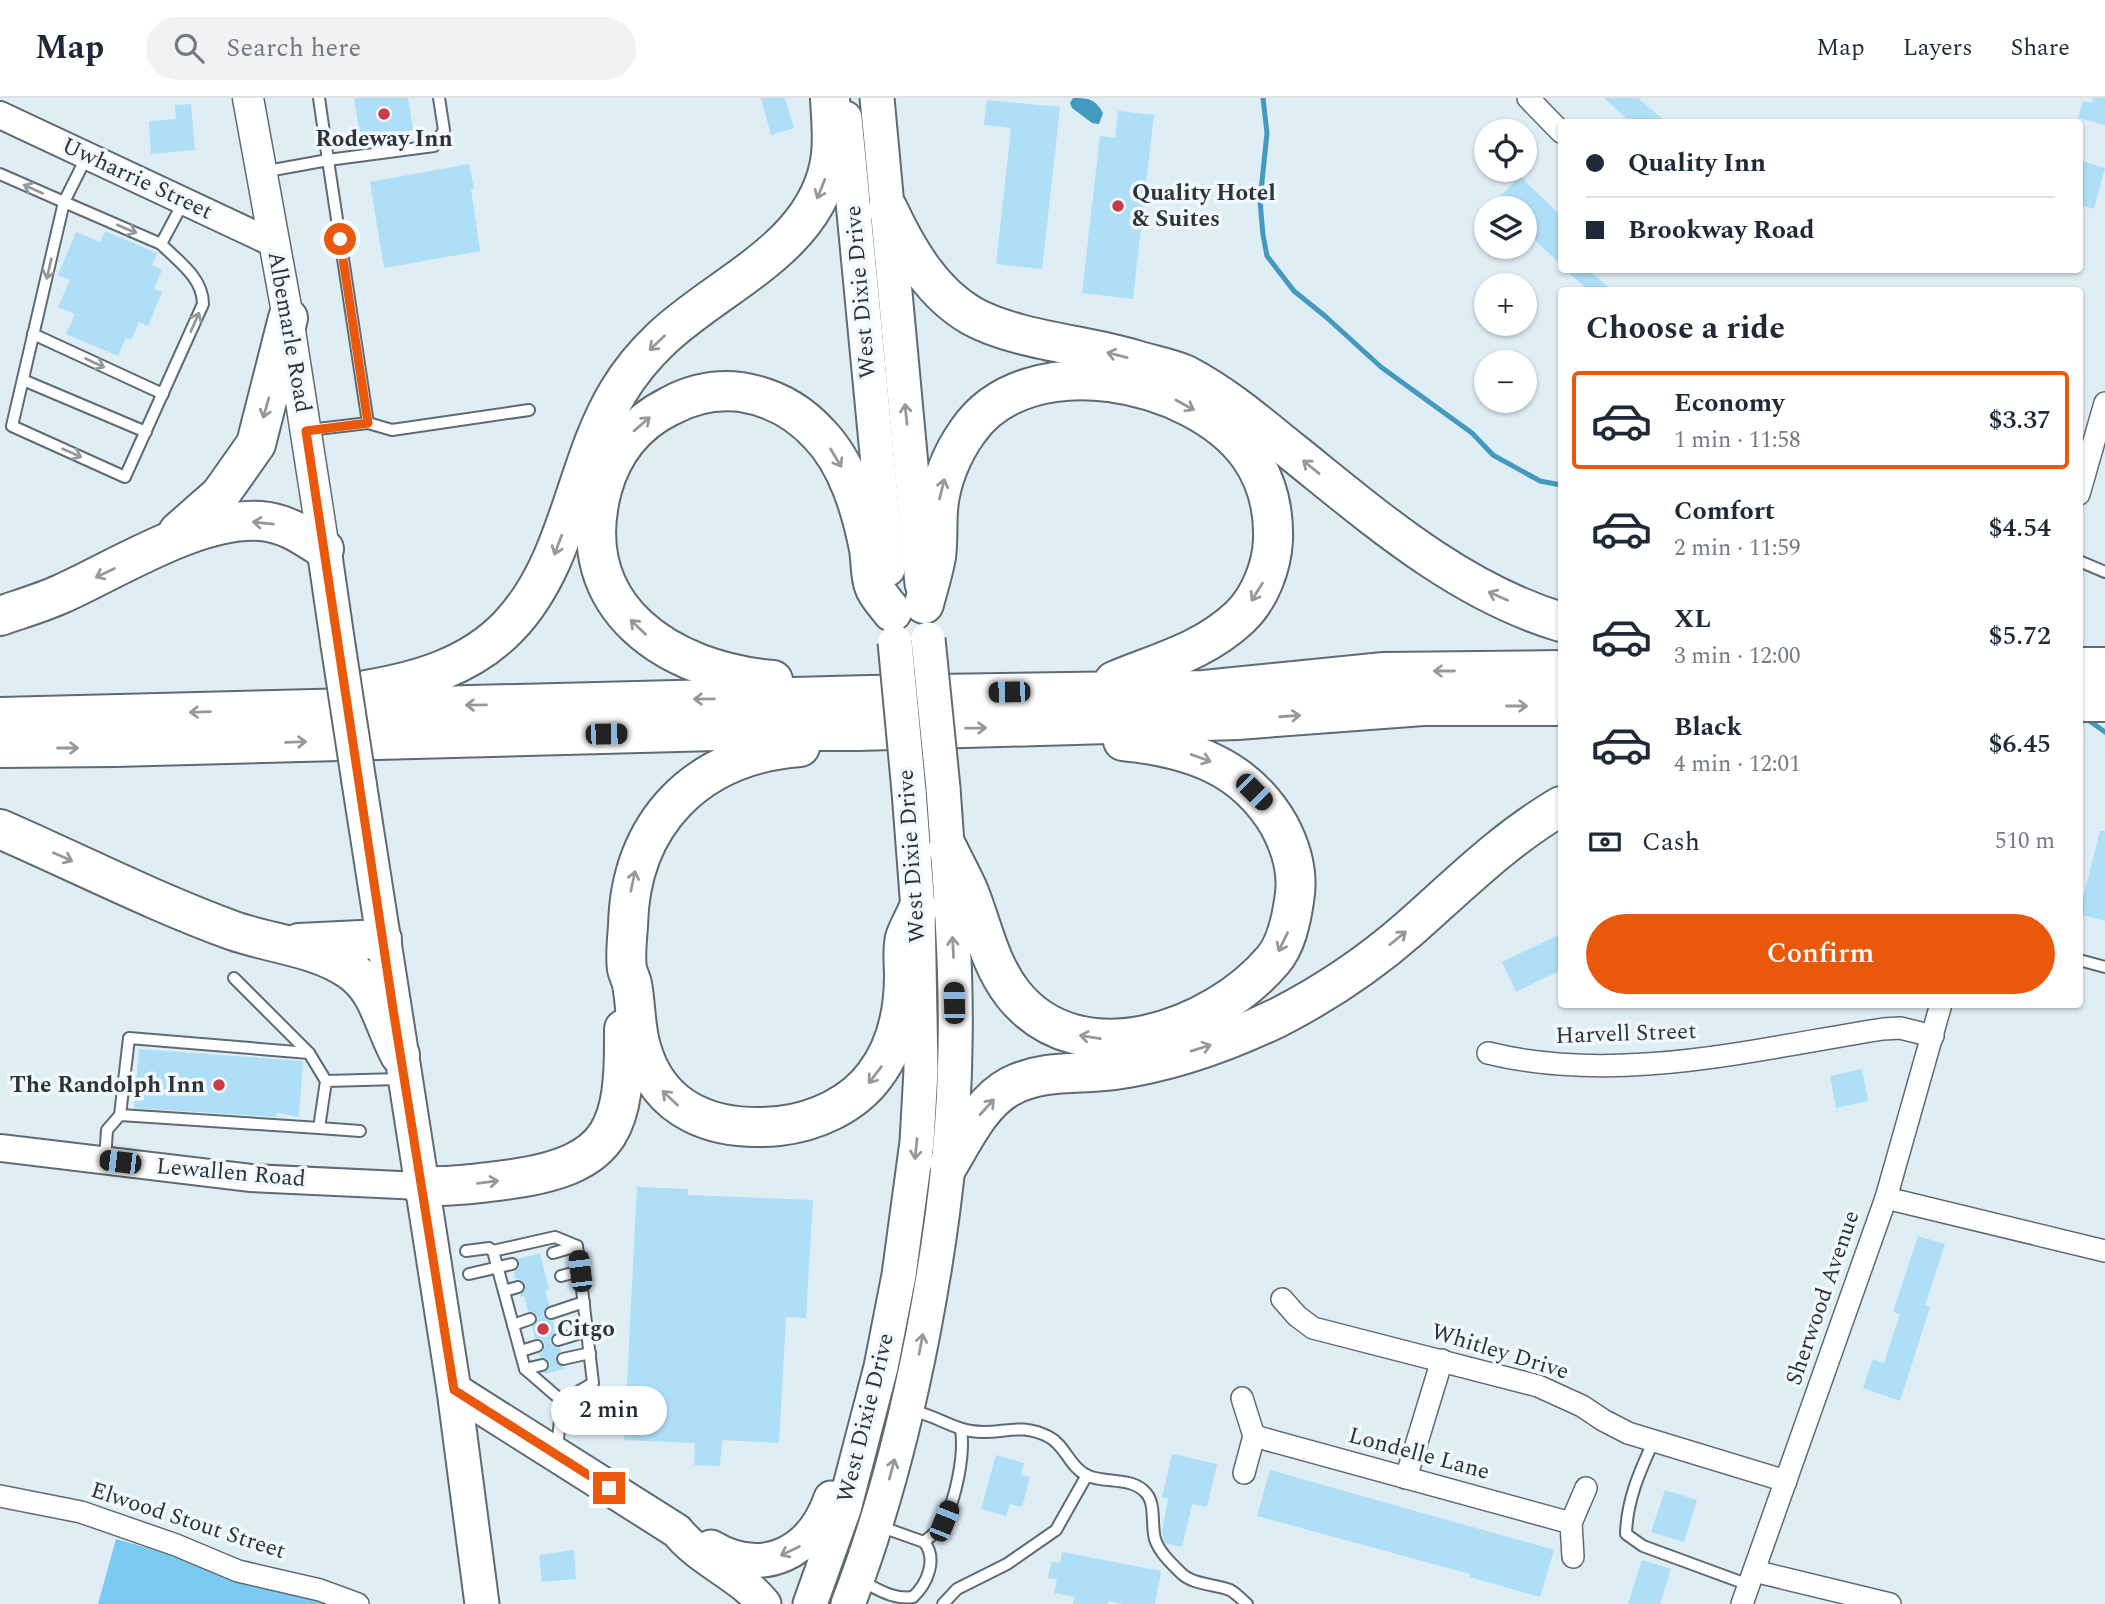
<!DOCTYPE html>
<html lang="en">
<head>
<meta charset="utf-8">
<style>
  body { margin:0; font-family:Spectral,serif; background:#f2f2f3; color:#1f2937; height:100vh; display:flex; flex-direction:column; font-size:26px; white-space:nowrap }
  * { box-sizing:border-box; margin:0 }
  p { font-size:23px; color:#747a83 }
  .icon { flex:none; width:38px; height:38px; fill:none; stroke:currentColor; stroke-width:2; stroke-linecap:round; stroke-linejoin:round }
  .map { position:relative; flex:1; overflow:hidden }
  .drawer { position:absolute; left:1558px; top:189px; width:525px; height:721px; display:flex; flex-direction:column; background:#fff; border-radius:7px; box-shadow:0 2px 5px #0004 }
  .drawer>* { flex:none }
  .banner { position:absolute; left:1558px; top:21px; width:525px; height:154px; border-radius:7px; box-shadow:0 2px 5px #0004; display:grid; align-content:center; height:154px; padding:0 28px; background:#fff }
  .fabs { position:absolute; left:1474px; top:21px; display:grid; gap:14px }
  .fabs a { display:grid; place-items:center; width:63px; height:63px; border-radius:50%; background:#fff; box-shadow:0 2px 5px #0004; font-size:35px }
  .end { position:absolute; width:32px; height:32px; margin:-16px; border:9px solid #ea580c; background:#fff; box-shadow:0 0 0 4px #fff }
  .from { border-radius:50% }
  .bubble { position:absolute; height:49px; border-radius:24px; background:#fff; box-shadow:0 2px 5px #0004; font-size:23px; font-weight:600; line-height:49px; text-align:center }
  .car { position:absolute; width:21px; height:42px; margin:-21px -10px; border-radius:9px; box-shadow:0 0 5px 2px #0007; background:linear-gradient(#222 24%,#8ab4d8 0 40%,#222 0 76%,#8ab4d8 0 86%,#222 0) }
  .banner b { display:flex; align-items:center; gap:24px; height:66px; font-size:26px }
  .banner b+b { border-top:2px solid #e0e1e3 }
  .banner i { width:18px; height:18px; background:#1f2937 }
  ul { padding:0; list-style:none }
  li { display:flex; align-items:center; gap:21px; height:98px; margin:0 14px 10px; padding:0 14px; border:4px solid transparent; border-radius:7px }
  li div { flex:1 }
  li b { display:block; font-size:26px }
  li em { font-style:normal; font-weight:600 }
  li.current { border-color:#ea580c }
  li>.icon { width:63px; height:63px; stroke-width:1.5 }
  h2 { padding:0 28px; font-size:32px; line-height:84px }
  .pay { display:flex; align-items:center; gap:18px; height:77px; padding:0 28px; font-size:26px }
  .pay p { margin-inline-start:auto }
  .primary-button { display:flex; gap:14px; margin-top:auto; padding:14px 28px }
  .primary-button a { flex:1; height:80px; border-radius:42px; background:#ea580c; color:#fff; font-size:28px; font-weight:600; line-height:80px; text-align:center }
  header { display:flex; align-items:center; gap:42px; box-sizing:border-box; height:98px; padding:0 35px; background:#fff; border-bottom:2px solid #e0e1e3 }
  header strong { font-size:33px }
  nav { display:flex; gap:38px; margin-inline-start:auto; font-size:24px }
  .search { width:490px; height:63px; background:#f2f2f3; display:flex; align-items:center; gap:18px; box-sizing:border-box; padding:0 24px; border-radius:38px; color:#747a83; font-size:26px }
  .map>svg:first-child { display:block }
</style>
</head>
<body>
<header>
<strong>Map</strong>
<div class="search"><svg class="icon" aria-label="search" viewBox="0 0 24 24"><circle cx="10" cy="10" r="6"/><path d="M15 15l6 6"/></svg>Search here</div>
<nav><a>Map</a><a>Layers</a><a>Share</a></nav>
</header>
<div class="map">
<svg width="2105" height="1506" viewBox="0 0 2105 1506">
  <rect width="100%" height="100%" fill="#dfedf5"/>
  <polygon fill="#7bcaf2" points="116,1441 331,1501 330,1506 98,1506"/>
  <path fill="#4499c0" d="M1073 0C1089 0 1095 1 1103 15L1099 26 1092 25 1072 10 1070 5Z"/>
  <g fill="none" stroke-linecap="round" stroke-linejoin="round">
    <g stroke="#4499c0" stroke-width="5">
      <polyline points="1263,0 1267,35 1260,103 1263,137 1267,158 1294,193 1325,218 1381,269 1472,335 1493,357 1540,383 1561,387"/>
      <polyline points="2084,619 2105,634"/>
    </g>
  </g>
  <g fill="#afdef7">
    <polygon points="354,0 408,0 413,32 361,45"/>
    <polygon points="761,0 785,0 794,30 771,37"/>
    <polygon points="1604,0 1638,0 1666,24 1630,24"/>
    <polygon points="2093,0 2105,0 2105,27 2078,20 2083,3 2092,5"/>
    <polygon points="987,2 1060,9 1042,171 996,166 1011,30 984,27"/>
    <polygon points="191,6 195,52 151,56 149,23 176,21 175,7"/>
    <polygon points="1118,13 1154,17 1133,201 1082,195 1100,38 1115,40"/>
    <polygon points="2082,63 2105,70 2094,111 2079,106 2079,71"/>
    <polygon points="469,66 474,91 471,91 480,153 384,170 370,84"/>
    <polygon points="1520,78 1561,118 1561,167 1524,131 1524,110 1489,110"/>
    <polygon points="105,133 157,155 152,167 162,172 154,191 162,194 148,228 139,224 131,242 126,240 118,258 66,236 75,216 58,209 70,182 58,177 76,134 100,144"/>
    <polygon points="1566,172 1588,172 1612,192 1588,192"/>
    <polygon points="2100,733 2105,733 2105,823 2079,816"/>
    <polygon points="1561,836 1561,872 1516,894 1502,864"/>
    <polygon points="139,951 303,963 299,1019 277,1015 276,1019 134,1010"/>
    <polygon points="1862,971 1868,1003 1836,1010 1830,978"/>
    <polygon points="637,1089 688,1091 688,1097 813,1102 806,1220 786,1219 779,1345 722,1342 720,1368 694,1367 695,1345 624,1342"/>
    <polygon points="1918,1138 1945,1146 1925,1207 1930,1209 1900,1303 1863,1290 1873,1261 1884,1265 1900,1216 1893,1214"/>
    <polygon points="540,1155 549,1191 545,1193 549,1207 545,1210 543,1217 546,1221 553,1223 556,1234 552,1237 550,1244 553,1248 560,1250 561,1254 556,1258 556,1263 565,1271 544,1276 550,1266 547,1261 540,1259 539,1256 543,1253 545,1246 542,1242 535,1240 532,1229 536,1226 538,1219 535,1215 528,1213 524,1198 520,1199 520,1197 525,1192 525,1186 521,1182 516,1181 514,1174 519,1169 518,1161"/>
    <polygon points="1172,1356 1217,1366 1207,1409 1192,1406 1182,1449 1165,1445 1162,1434 1168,1401 1162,1399"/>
    <polygon points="996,1357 1024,1365 1021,1377 1030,1379 1022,1409 1010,1406 1006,1418 981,1411"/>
    <polygon points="1270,1372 1554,1452 1540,1499 1470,1479 1470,1476 1257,1418"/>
    <polygon points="1665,1392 1697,1402 1684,1444 1651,1434"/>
    <polygon points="574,1452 576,1481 542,1484 539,1457"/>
    <polygon points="1062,1454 1161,1473 1155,1506 1122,1506 1109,1503 1108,1506 1073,1506 1075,1499 1054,1495 1057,1481 1048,1480 1051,1464 1060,1465"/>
    <polygon points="1642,1462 1671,1471 1660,1506 1628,1506"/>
  </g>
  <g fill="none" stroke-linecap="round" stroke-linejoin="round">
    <g stroke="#5f6b72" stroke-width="14">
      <g id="service">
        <polyline points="319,0 328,62 434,48 444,32 439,0"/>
        <polyline points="262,74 328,62 368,325 309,332"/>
        <polyline points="0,76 64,104 87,58"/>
        <path d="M161 146C179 164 203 180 203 206L125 379 12 328 64 104 161 146 184 103"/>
        <polyline points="33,236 163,296"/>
        <polyline points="23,282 146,334"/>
        <polyline points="368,325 392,332 529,312"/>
        <polyline points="2079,463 2105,474"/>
        <polyline points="2079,862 2105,869"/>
        <polyline points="234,880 309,955"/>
        <polyline points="120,1017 129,940 309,955 326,983"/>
        <polyline points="319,1030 360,1033"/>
        <polyline points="105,1062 107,1032 120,1017 319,1030 326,983 400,981"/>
        <polyline points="466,1153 489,1150 493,1153"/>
        <polyline points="553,1155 577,1148"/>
        <polyline points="469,1176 512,1166"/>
        <polyline points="561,1178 580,1173"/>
        <polyline points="504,1193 518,1189"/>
        <polyline points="551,1215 584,1204"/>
        <polyline points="513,1227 530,1221"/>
        <polyline points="558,1242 587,1233"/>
        <polyline points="521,1253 537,1248"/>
        <polyline points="563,1261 590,1255"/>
        <polyline points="525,1271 542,1267"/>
        <path d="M911 1313C932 1315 950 1330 971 1333 1001 1338 1018 1323 1049 1339 1065 1347 1069 1368 1086 1377 1103 1386 1132 1378 1146 1395 1156 1406 1151 1427 1155 1441 1159 1454 1171 1465 1181 1475 1193 1487 1215 1486 1230 1492 1236 1495 1242 1502 1247 1506"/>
        <path d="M1654 1342C1640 1373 1627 1401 1626 1436L1643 1448 1749 1487"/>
        <polyline points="557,1350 562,1303 593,1285 577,1148 555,1139 493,1153 525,1271 562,1303"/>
        <path d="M924 1444C931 1438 939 1433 943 1424 956 1402 965 1356 961 1331"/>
        <path d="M861 1483C878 1491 893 1502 913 1499 927 1486 938 1461 924 1444L879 1428"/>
        <polyline points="943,1506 957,1491 1007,1466 1056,1432 1087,1377"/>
      </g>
    </g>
    <g stroke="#5f6b72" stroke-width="24">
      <g id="minor">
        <polyline points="1528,0 1561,34"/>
        <polyline points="2079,396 2105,305"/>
        <path d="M1488 955C1618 987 1755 951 1883 931L1900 930 1933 938"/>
        <polyline points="1886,1100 2105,1153"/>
        <polyline points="1282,1201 1297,1218 1313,1230 1538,1288 1582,1308 1603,1322 1628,1335 1786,1383"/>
        <polyline points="1242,1300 1254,1338 1244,1375"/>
        <polyline points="1254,1338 1571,1425"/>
        <polyline points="1406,1380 1442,1262"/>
        <polyline points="0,1398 81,1414 176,1447 238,1473 320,1492 358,1506"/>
        <polyline points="1573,1459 1571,1425 1586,1390"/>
        <polyline points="1754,1473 1890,1506"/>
        <polyline points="1742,1506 1886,1100 1941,906"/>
      </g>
    </g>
    <g stroke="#5f6b72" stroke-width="30">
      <g id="tertiary">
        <polyline points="0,17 273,145"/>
        <polyline points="0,1050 251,1080 421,1088"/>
      </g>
    </g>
    <g stroke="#5f6b72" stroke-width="33">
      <polyline id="secondary" points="248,0 288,220 324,451"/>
    </g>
    <g stroke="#5f6b72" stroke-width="37">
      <g id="primary">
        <polyline points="877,0 922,486"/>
        <polyline points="845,20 888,471"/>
        <polyline points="324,451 338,547"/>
        <polyline points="359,684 454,1292 482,1506"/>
        <path d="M454 1292 677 1433C701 1463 740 1476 764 1506"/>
        <path d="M711 1449C763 1480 812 1455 831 1400"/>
        <polyline points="810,1506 844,1411 881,1269 899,1177 917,1044 921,972 918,811 909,693"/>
        <path d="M848 1506C882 1418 905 1328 923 1235 941 1141 954 1046 955 950 957 864 949 776 943 690"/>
      </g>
    </g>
    <g stroke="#5f6b72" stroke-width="42">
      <g id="motorway">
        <path d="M888 111C907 152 932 195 972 218 1015 242 1087 247 1136 262 1152 267 1171 270 1186 277 1226 298 1259 327 1294 355 1375 420 1458 493 1561 524"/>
        <polyline points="178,434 220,397 256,346 288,220"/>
        <path d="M924 506C928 491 933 475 936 459 938 444 937 427 938 412 940 384 952 355 968 333 1027 247 1194 281 1249 357 1267 382 1274 411 1273 442 1272 468 1260 500 1240 519 1203 554 1159 564 1114 583"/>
        <path d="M0 518C20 511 41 505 61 496 117 471 199 418 261 423 286 425 304 438 324 451"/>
        <polyline points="2079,569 2105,569"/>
        <path d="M773 582C669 573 571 510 602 392 612 355 635 325 670 308 692 296 716 291 741 294 772 299 798 313 819 336 848 366 861 411 869 451 871 463 870 478 874 488 877 497 887 507 892 514"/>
        <path d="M366 592C419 583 471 568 509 528 570 464 574 367 618 294 630 274 645 256 662 240 718 187 811 152 829 69 834 46 831 23 830 0"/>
        <polyline points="2079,604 2105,604"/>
        <polyline points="0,619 870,597 1204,592 1384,574 1561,572"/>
        <path d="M800 649C697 657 630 725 628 828 627 842 625 858 627 871 628 876 631 881 632 886 636 907 635 928 641 949 659 1015 716 1034 779 1028 815 1024 853 1007 875 977 897 948 904 914 904 877 904 866 902 851 905 840 908 831 914 821 918 811"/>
        <polyline points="0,650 115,649 716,633 858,633 1075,627 1237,622 1423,608 1561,608"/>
        <path d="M0 731C78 765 154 804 234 833 272 846 316 849 350 872 379 891 384 929 400 957"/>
        <path d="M948 751C955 766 963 780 969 794 983 829 989 865 1013 896 1080 980 1214 932 1273 862 1286 847 1291 823 1294 803 1299 776 1292 751 1279 727 1244 667 1189 650 1123 643"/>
        <polyline points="299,845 382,841"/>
        <path d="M949 1066C965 1039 982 1003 1011 988 1044 971 1080 977 1115 972 1171 964 1227 944 1277 920 1324 896 1369 866 1409 831 1459 787 1503 742 1561 708"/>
        <path d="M421 1088C452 1089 481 1085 512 1081 616 1066 625 1027 624 931"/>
      </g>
    </g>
    <use href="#service" stroke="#fff" stroke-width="10"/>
    <use href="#minor" stroke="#fff" stroke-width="21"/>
    <use href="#tertiary" stroke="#fff" stroke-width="26"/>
    <use href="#secondary" stroke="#fff" stroke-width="30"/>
    <use href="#primary" stroke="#fff" stroke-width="33"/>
    <use href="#motorway" stroke="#fff" stroke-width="38"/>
    <g stroke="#5f6b72" stroke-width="37" stroke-linecap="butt">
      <g id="primary-bridge">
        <polyline points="928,541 943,690"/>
        <polyline points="895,544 909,693"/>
        <polyline points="338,547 359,684"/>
      </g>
    </g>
    <use href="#primary-bridge" stroke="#fff" stroke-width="33"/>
  </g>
  <defs><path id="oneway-shaft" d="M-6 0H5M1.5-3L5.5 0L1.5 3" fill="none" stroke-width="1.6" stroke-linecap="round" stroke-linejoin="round" transform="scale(1.75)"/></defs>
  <g stroke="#96999a">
    <use href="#oneway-shaft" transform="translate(33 91) rotate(-156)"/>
    <use href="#oneway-shaft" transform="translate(821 91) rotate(112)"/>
    <use href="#oneway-shaft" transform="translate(127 131) rotate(23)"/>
    <use href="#oneway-shaft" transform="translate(49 171) rotate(103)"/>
    <use href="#oneway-shaft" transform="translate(195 224) rotate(-66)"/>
    <use href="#oneway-shaft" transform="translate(657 245) rotate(136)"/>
    <use href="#oneway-shaft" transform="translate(1117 257) rotate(-166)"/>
    <use href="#oneway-shaft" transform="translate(95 265) rotate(25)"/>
    <use href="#oneway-shaft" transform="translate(1185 307) rotate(29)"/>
    <use href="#oneway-shaft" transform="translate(266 310) rotate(106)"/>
    <use href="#oneway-shaft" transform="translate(906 316) rotate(-96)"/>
    <use href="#oneway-shaft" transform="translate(642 326) rotate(-41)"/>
    <use href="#oneway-shaft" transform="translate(72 355) rotate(24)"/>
    <use href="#oneway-shaft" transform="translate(836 360) rotate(59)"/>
    <use href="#oneway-shaft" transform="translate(1311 369) rotate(-141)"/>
    <use href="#oneway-shaft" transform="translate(942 391) rotate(-76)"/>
    <use href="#oneway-shaft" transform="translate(263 425) rotate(-174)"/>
    <use href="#oneway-shaft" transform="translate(558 447) rotate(111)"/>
    <use href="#oneway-shaft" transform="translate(105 475) rotate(154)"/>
    <use href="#oneway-shaft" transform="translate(1257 494) rotate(122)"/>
    <use href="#oneway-shaft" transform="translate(1498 498) rotate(-156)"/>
    <use href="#oneway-shaft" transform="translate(638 529) rotate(-136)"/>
    <use href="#oneway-shaft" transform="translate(1444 573) rotate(180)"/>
    <use href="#oneway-shaft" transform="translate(704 601) rotate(179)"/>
    <use href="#oneway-shaft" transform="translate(476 607) rotate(179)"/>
    <use href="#oneway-shaft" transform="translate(1517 608)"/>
    <use href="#oneway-shaft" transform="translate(200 614) rotate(178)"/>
    <use href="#oneway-shaft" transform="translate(1290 618) rotate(-4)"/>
    <use href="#oneway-shaft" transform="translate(976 630) rotate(-1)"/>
    <use href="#oneway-shaft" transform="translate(296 644) rotate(-2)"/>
    <use href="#oneway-shaft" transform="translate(68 650)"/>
    <use href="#oneway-shaft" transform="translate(1201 660) rotate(20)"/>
    <use href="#oneway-shaft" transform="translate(63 759) rotate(24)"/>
    <use href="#oneway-shaft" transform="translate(633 783) rotate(-78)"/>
    <use href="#oneway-shaft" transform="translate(1398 840) rotate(-39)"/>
    <use href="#oneway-shaft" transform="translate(1283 844) rotate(116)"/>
    <use href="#oneway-shaft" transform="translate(953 849) rotate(-93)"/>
    <use href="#oneway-shaft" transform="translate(1090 939) rotate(-171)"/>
    <use href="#oneway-shaft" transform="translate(1201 950) rotate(-17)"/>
    <use href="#oneway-shaft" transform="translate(875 977) rotate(127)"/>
    <use href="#oneway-shaft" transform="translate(670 1000) rotate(-137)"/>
    <use href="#oneway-shaft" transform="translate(987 1009) rotate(-48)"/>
    <use href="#oneway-shaft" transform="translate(916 1051) rotate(96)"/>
    <use href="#oneway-shaft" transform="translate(488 1084) rotate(-8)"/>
    <use href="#oneway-shaft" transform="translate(921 1246) rotate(-79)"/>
    <use href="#oneway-shaft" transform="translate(892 1371) rotate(-75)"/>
    <use href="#oneway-shaft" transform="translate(790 1453) rotate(154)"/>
  </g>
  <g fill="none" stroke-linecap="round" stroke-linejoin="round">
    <polyline stroke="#ea580c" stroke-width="9" points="340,141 368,325 306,333 393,911 454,1292 609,1390"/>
  </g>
  <g fill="#cb3b45" stroke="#f1f9fe" stroke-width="2.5">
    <circle cx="384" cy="16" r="7"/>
    <circle cx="1118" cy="108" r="7"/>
    <circle cx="219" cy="987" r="7"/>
    <circle cx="543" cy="1231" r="7"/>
  </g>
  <g text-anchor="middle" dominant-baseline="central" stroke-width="7" stroke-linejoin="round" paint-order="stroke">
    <g font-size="23" font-weight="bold" fill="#2d3336" stroke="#f1f9fe" text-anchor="start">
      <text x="384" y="41" text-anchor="middle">Rodeway Inn</text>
      <text x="1132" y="95">Quality Hotel<tspan x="1132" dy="26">&amp; Suites</tspan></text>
      <text x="205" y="987" text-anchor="end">The Randolph Inn</text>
      <text x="557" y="1231">Citgo</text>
    </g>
    <g font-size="23" fill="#2d3336" stroke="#f1f9fe">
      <text transform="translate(137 81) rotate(25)">Uwharrie Street</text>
      <text transform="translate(861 194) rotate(-95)">West Dixie Drive</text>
      <text transform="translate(289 234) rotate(80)">Albemarle Road</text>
      <text transform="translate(912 758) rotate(-94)">West Dixie Drive</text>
      <text transform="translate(1626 936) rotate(-2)">Harvell Street</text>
      <text transform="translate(231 1075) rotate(5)">Lewallen Road</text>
      <text transform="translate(1823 1200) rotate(-71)">Sherwood Avenue</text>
      <text transform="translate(1500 1254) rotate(17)">Whitley Drive</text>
      <text transform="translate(866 1320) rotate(-76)">West Dixie Drive</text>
      <text transform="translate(1419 1356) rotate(15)">Londelle Lane</text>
      <text transform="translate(188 1423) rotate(18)">Elwood Stout Street</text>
    </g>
  </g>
</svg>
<div class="fabs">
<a><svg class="icon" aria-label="locate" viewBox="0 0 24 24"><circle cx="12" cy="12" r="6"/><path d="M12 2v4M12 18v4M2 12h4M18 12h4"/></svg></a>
<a><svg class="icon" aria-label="layers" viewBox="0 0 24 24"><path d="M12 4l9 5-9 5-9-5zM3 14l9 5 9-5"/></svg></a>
<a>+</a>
<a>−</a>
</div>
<i class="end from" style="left:340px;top:141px"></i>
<i class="end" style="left:609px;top:1390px"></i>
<div class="bubble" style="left:551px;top:1288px;width:116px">2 min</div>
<i class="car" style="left:1009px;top:594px;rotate:269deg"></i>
<i class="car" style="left:606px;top:636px;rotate:89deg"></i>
<i class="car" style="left:1254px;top:694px;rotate:135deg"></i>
<i class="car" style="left:954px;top:905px;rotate:359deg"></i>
<i class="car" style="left:120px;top:1064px;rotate:277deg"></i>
<i class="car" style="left:580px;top:1173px;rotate:353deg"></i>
<i class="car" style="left:944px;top:1423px;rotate:22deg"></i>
<div class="banner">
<b><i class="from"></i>Quality Inn</b>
<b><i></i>Brookway Road</b>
</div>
<section class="drawer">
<h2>Choose a ride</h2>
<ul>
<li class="current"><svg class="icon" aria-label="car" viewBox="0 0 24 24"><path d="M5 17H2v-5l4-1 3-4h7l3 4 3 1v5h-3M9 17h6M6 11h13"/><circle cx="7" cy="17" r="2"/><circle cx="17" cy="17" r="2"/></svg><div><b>Economy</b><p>1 min · 11:58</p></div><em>$3.37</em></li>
<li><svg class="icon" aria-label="car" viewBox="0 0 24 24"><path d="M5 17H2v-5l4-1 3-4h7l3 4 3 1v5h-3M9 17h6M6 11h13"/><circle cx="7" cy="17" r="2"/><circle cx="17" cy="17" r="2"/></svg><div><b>Comfort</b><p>2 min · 11:59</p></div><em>$4.54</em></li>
<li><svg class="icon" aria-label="car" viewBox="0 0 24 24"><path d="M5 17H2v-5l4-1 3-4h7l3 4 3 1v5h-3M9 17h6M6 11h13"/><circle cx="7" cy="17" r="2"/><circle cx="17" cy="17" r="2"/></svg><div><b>XL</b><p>3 min · 12:00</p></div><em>$5.72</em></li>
<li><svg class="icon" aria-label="car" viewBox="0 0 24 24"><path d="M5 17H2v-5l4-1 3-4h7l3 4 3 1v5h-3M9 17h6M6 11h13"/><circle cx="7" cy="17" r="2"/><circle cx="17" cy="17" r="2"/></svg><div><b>Black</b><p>4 min · 12:01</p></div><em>$6.45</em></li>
</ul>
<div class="pay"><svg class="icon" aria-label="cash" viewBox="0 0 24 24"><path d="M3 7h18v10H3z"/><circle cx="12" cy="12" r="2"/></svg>Cash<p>510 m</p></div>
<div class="primary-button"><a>Confirm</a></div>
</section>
</div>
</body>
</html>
